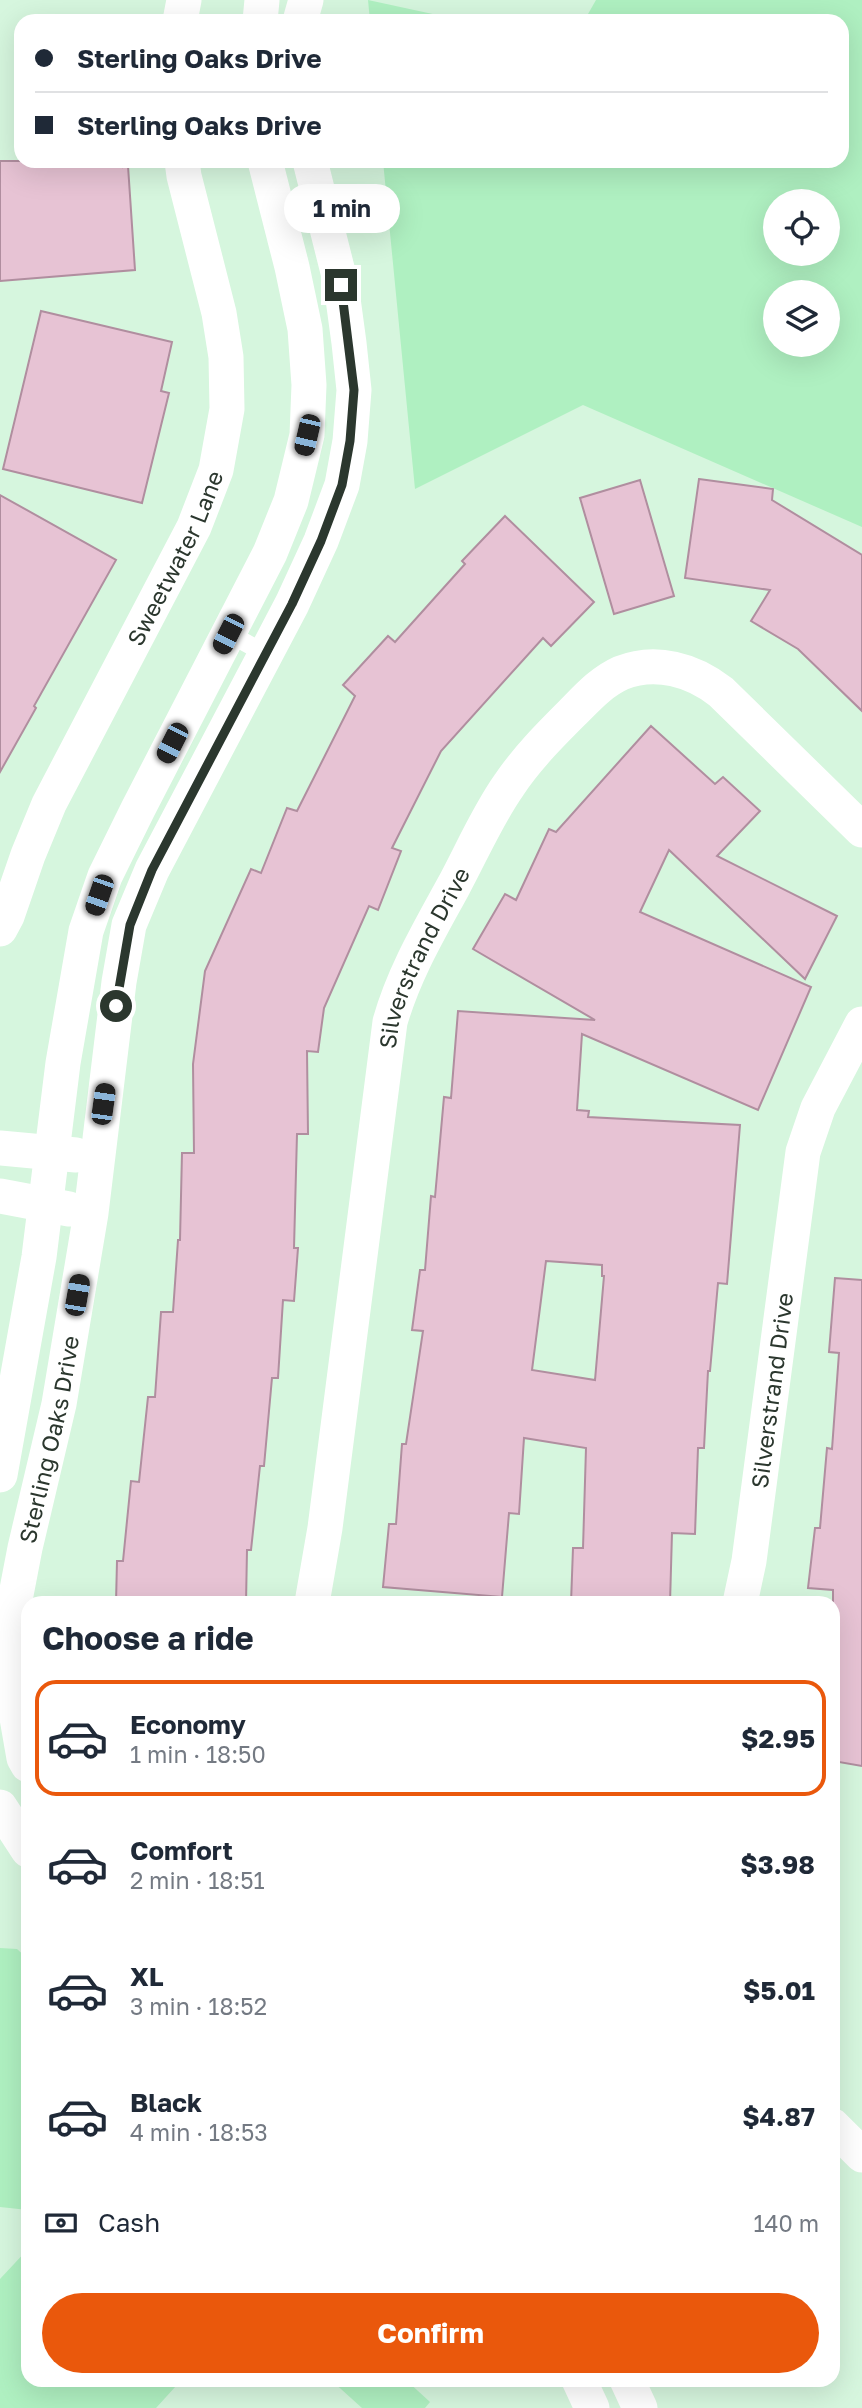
<!DOCTYPE html>
<html lang="en">
<head>
<meta charset="utf-8">
<style>
  body { margin:0; font-family:"Golos Text",sans-serif; background:#f2f2f3; color:#1f2937; height:100vh; display:flex; flex-direction:column; font-size:26px; white-space:nowrap }
  * { box-sizing:border-box; margin:0 }
  p { font-size:23px; color:#747a83 }
  .icon { flex:none; width:38px; height:38px; fill:none; stroke:currentColor; stroke-width:2; stroke-linecap:round; stroke-linejoin:round }
  .map { position:relative; flex:1; overflow:hidden }
  .details { position:absolute; left:21px; top:1596px; width:819px; height:791px; display:flex; flex-direction:column; background:#fff; border-radius:21px; box-shadow:0 7px 28px #0002 }
  .details>* { flex:none }
  .banner { position:absolute; left:14px; top:14px; width:835px; height:154px; border-radius:21px; box-shadow:0 7px 28px #0002; display:grid; align-content:center; height:154px; padding:0 21px; background:#fff }
  .buttons { position:absolute; left:763px; top:189px; display:grid; gap:14px }
  .buttons a { display:grid; place-items:center; width:77px; height:77px; border-radius:50%; background:#fff; box-shadow:0 7px 28px #0002; font-size:35px }
  .end { position:absolute; width:32px; height:32px; margin:-16px; border:9px solid #2b372e; background:#fff; box-shadow:0 0 0 4px #fff }
  .from { border-radius:50% }
  .bubble { position:absolute; height:49px; border-radius:24px; background:#fff; box-shadow:0 7px 28px #0002; font-size:23px; font-weight:700; line-height:49px; text-align:center }
  .car { position:absolute; width:21px; height:42px; margin:-21px -10px; border-radius:9px; box-shadow:0 0 5px 2px #0007; background:linear-gradient(#222 24%,#8ab4d8 0 40%,#222 0 76%,#8ab4d8 0 86%,#222 0) }
  .banner b { display:flex; align-items:center; gap:24px; height:66px; font-size:26px }
  .banner b+b { border-top:2px solid #e0e1e3 }
  .banner i { width:18px; height:18px; background:#1f2937 }
  ul { padding:0; list-style:none }
  li { display:flex; align-items:center; gap:21px; height:116px; margin:0 14px 10px; padding:0 7px; border:4px solid transparent; border-radius:21px }
  li div { flex:1 }
  li b { display:block; font-size:26px }
  li em { font-style:normal; font-weight:700 }
  li.on { border-color:#ea580c }
  li>.icon { width:63px; height:63px; stroke-width:1.5 }
  h2 { padding:0 21px; font-size:32px; line-height:84px }
  .pay { display:flex; align-items:center; gap:18px; height:77px; padding:0 21px; font-size:26px }
  .pay p { margin-inline-start:auto }
  .action { display:flex; gap:14px; margin-top:auto; padding:14px 21px }
  .action a { flex:1; height:80px; border-radius:42px; background:#ea580c; color:#fff; font-size:28px; font-weight:700; line-height:80px; text-align:center }
  .map>svg:first-child { display:block }
</style>
</head>
<body>
<div class="map">
<svg width="862" height="2408" viewBox="0 0 862 2408">
  <rect width="100%" height="100%" fill="#d6f6de"/>
  <g fill="#aff0c1" fill-rule="evenodd">
    <polygon points="368,0 465,21 370,21"/>
    <path d="M596 0H862V527L583 405 415 489 383 161H842V21H584ZM775 201H828V254H775ZM775 292H828V345H775Z"/>
    <polygon points="0,1948 17,1949 28,1959 28,2210 0,2207"/>
    <polygon points="28,2249 28,2380 175,2380 176,2386 156,2408 0,2408 0,2279"/>
    <polygon points="331,2380 406,2380 430,2402 425,2408 362,2408"/>
  </g>
  <g fill="#e7c3d4" stroke="#b08e9f" stroke-width="2" fill-rule="evenodd">
    <polygon points="0,161 123,161 123,167 128,166 135,270 0,281"/>
    <polygon points="41,311 172,342 161,391 169,393 142,503 3,469"/>
    <polygon points="699,479 773,489 772,500 862,555 862,711 798,649 751,621 770,590 685,578"/>
    <polygon points="640,480 674,596 614,614 580,498"/>
    <polygon points="0,495 116,560 34,706 36,708 0,772"/>
    <polygon points="505,516 594,602 551,646 543,638 441,751 392,848 401,851 378,910 369,906 324,1008 318,1052 307,1051 308,1134 297,1134 294,1248 298,1248 294,1301 283,1300 278,1378 272,1378 264,1466 260,1466 251,1550 247,1550 246,1603 116,1603 117,1561 123,1561 131,1481 139,1482 148,1397 155,1397 161,1312 173,1312 178,1240 180,1240 182,1153 194,1153 193,1064 205,971 251,869 261,873 287,808 297,811 355,696 343,685 388,636 395,642 465,564 462,561"/>
    <path d="M651 726 715 784 723 777 760 811 717 856 837 916 805 979 669 850 640 912 811 987 758 1110 582 1034 577 1110 589 1111 588 1117 740 1125 727 1284 718 1283 710 1371H708L704 1448H698L695 1534 672 1533 670 1603H571L573 1548H583L586 1448 524 1438 519 1514 509 1513 502 1597 383 1587 389 1524H396L402 1444H406L423 1331 412 1330 420 1270H425L431 1196 435 1197 444 1097 451 1098 458 1011 595 1020 473 949 505 894 516 900 549 829 556 832ZM546 1261 602 1265V1276H604L595 1380 532 1370Z"/>
    <polygon points="835,1278 862,1280 862,1766 833,1761 833,1590 808,1588 815,1528 820,1528 827,1448 832,1449 839,1353 829,1352"/>
  </g>
  <g fill="none" stroke-linecap="round" stroke-linejoin="round">
    <polyline stroke="#fff" stroke-width="18" points="228,633 266,654"/>
    <g stroke="#fff" stroke-width="35">
      <polyline points="180,21 184,0"/>
      <polyline points="260,21 262,0"/>
      <polyline points="300,21 306,0"/>
      <path id="s1" d="M0 929 7 916 28 855 49 804 194 527 216 470 227 409 226 357 219 313 184 176 182 161"/>
      <polyline points="0,1148 76,1155"/>
      <polyline points="0,1196 69,1209"/>
      <polyline points="0,1475 39,1257 63,1063 86,931 105,876 138,809 270,553 291,501 307,435 309,385 305,329 292,267 265,161"/>
      <path id="s2" d="M312 1603 325 1528 390 1022C404 973 429 931 453 887 471 854 487 816 509 785 527 758 550 735 572 713 587 698 601 682 621 673 656 659 693 670 721 692L862 830"/>
      <path id="s3" d="M740 1603 749 1561 803 1152 818 1108 862 1024"/>
      <path id="s4" d="M28 1765 24 1758 12 1689 9 1631 25 1548 59 1404 91 1213 119 982 129 925 152 870 292 604 321 541 342 485 350 441 354 390 349 343 341 284 310 161"/>
      <polyline points="0,1807 28,1850"/>
      <polyline points="833,2126 862,2155"/>
      <polyline points="579,2380 592,2408"/>
      <polyline points="627,2380 640,2408"/>
    </g>
  </g>
  <g fill="none" stroke-linecap="round" stroke-linejoin="round">
    <polyline stroke="#2b372e" stroke-width="9" points="116,1006 130,925 152,870 292,604 321,541 342,485 350,441 354,390 341,285"/>
  </g>
  <g text-anchor="middle" dominant-baseline="central" stroke-width="6" stroke-linejoin="round" paint-order="stroke">
    <g font-size="23" fill="#2b372e" stroke="#d6f6de">
      <text stroke="none"><textPath href="#s1" startOffset="411">Sweetwater Lane</textPath></text>
      <text stroke="none"><textPath href="#s2" startOffset="658">Silverstrand Drive</textPath></text>
      <text stroke="none"><textPath href="#s3" startOffset="215">Silverstrand Drive</textPath></text>
      <text stroke="none"><textPath href="#s4" startOffset="332">Sterling Oaks Drive</textPath></text>
    </g>
  </g>
</svg>
<div class="buttons">
<a><svg class="icon" aria-label="locate" viewBox="0 0 24 24"><circle cx="12" cy="12" r="6"/><path d="M12 2v4M12 18v4M2 12h4M18 12h4"/></svg></a>
<a><svg class="icon" aria-label="layers" viewBox="0 0 24 24"><path d="M12 4l9 5-9 5-9-5zM3 14l9 5 9-5"/></svg></a>
</div>
<i class="end from" style="left:116px;top:1006px"></i>
<i class="end" style="left:341px;top:285px"></i>
<div class="bubble" style="left:284px;top:184px;width:116px">1 min</div>
<i class="car" style="left:307px;top:435px;rotate:193deg"></i>
<i class="car" style="left:228px;top:634px;rotate:207deg"></i>
<i class="car" style="left:172px;top:743px;rotate:207deg"></i>
<i class="car" style="left:99px;top:895px;rotate:199deg"></i>
<i class="car" style="left:103px;top:1104px;rotate:8deg"></i>
<i class="car" style="left:77px;top:1295px;rotate:10deg"></i>
<div class="banner">
<b><i class="from"></i>Sterling Oaks Drive</b>
<b><i></i>Sterling Oaks Drive</b>
</div>
<section class="details">
<h2>Choose a ride</h2>
<ul>
<li class="on"><svg class="icon" aria-label="car" viewBox="0 0 24 24"><path d="M5 17H2v-5l4-1 3-4h7l3 4 3 1v5h-3M9 17h6M6 11h13"/><circle cx="7" cy="17" r="2"/><circle cx="17" cy="17" r="2"/></svg><div><b>Economy</b><p>1 min · 18:50</p></div><em>$2.95</em></li>
<li><svg class="icon" aria-label="car" viewBox="0 0 24 24"><path d="M5 17H2v-5l4-1 3-4h7l3 4 3 1v5h-3M9 17h6M6 11h13"/><circle cx="7" cy="17" r="2"/><circle cx="17" cy="17" r="2"/></svg><div><b>Comfort</b><p>2 min · 18:51</p></div><em>$3.98</em></li>
<li><svg class="icon" aria-label="car" viewBox="0 0 24 24"><path d="M5 17H2v-5l4-1 3-4h7l3 4 3 1v5h-3M9 17h6M6 11h13"/><circle cx="7" cy="17" r="2"/><circle cx="17" cy="17" r="2"/></svg><div><b>XL</b><p>3 min · 18:52</p></div><em>$5.01</em></li>
<li><svg class="icon" aria-label="car" viewBox="0 0 24 24"><path d="M5 17H2v-5l4-1 3-4h7l3 4 3 1v5h-3M9 17h6M6 11h13"/><circle cx="7" cy="17" r="2"/><circle cx="17" cy="17" r="2"/></svg><div><b>Black</b><p>4 min · 18:53</p></div><em>$4.87</em></li>
</ul>
<div class="pay"><svg class="icon" aria-label="cash" viewBox="0 0 24 24"><path d="M3 7h18v10H3z"/><circle cx="12" cy="12" r="2"/></svg>Cash<p>140 m</p></div>
<div class="action"><a>Confirm</a></div>
</section>
</div>
</body>
</html>
